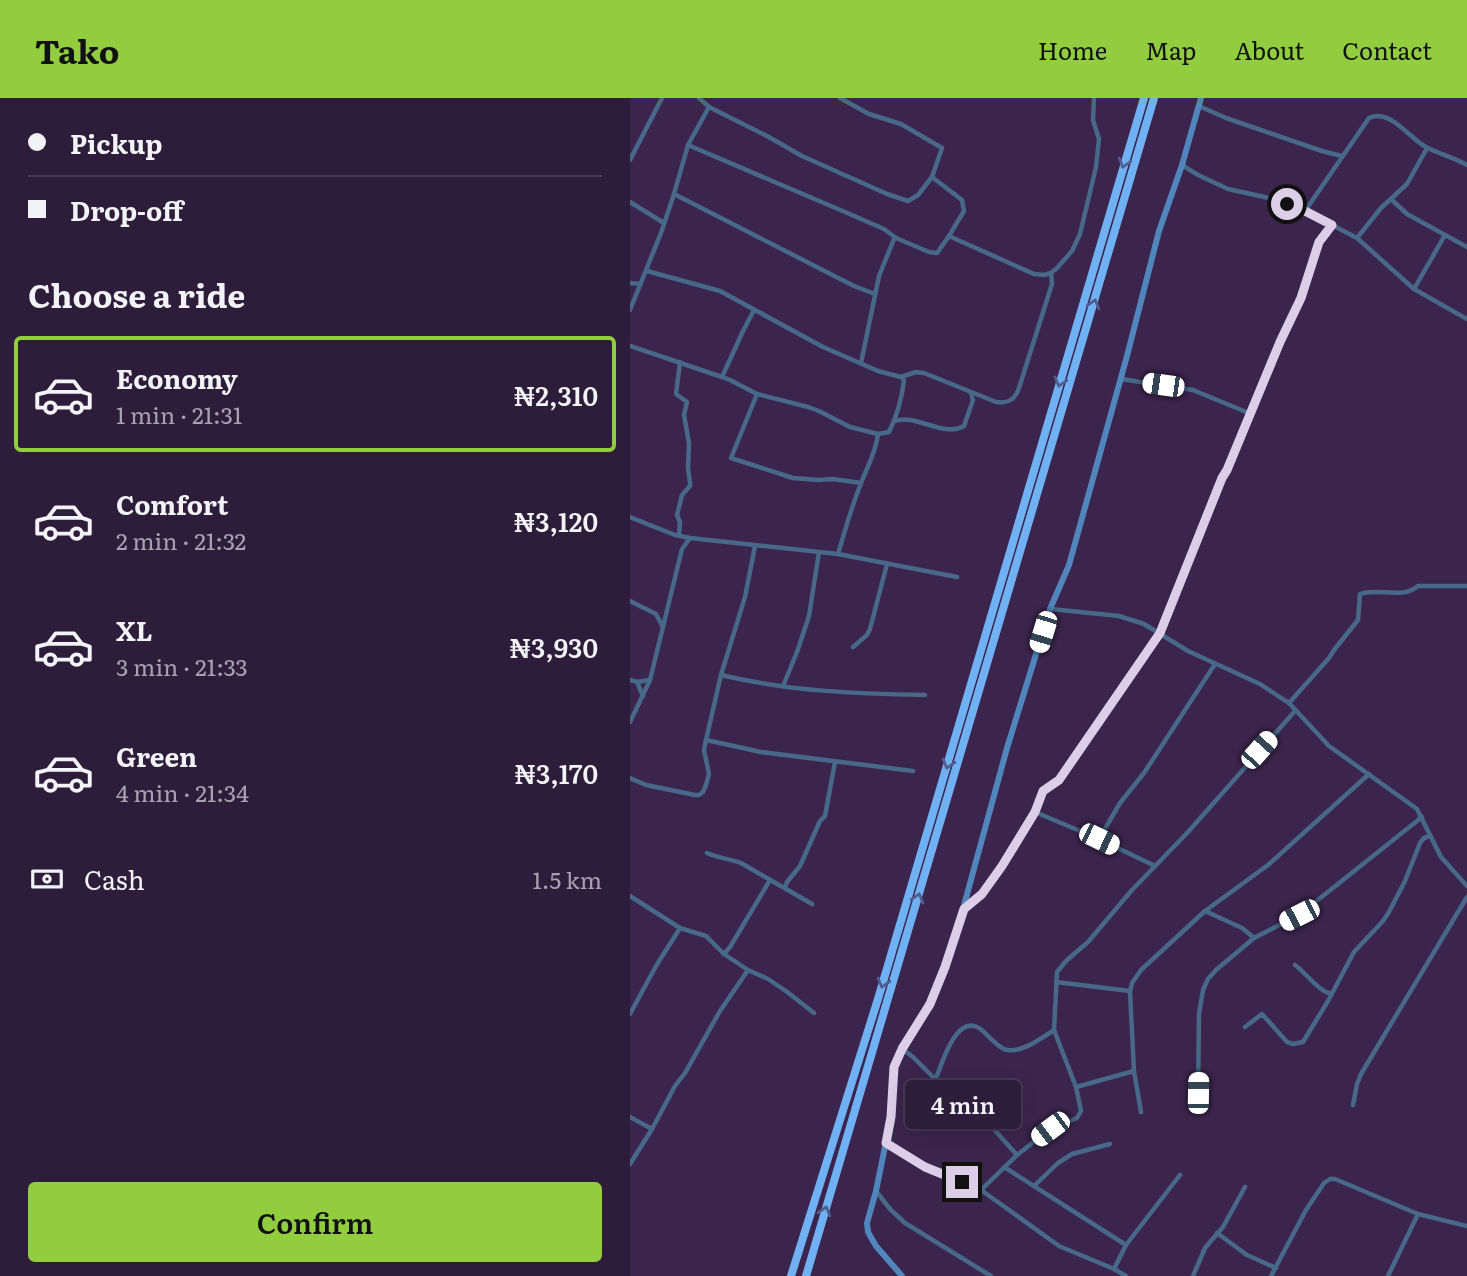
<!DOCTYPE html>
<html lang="en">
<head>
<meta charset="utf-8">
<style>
  body { margin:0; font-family:Literata,serif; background:#392945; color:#f1f3f6; height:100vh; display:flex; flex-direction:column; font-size:26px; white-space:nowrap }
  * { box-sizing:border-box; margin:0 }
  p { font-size:23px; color:#a7a1af }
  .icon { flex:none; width:38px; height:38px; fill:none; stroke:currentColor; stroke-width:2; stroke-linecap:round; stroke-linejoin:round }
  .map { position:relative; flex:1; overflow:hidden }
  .sheet { display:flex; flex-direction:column; background:#2d1c3a; width:630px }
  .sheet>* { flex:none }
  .hud { display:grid; align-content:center; height:154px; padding:0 28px; background:#2d1c3a }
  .end { position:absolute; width:32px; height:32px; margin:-16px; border:9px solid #dccee7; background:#111; box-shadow:0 0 0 4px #111 }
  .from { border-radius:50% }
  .bubble { position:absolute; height:49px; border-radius:7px; background:#2d1c3a; box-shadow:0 4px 18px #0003,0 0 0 2px #483a54; font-size:23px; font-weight:600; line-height:49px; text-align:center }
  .car { position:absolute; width:21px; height:42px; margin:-21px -10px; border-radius:9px; box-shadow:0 0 5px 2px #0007; background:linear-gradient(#fff 24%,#345 0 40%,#fff 0 76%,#345 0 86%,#fff 0) }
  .hud b { display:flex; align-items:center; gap:24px; height:66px; font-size:26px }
  .hud b+b { border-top:2px solid #483a54 }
  .hud i { width:18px; height:18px; background:#f1f3f6 }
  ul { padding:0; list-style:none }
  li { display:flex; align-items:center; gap:21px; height:116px; margin:0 14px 10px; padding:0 14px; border:4px solid transparent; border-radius:7px }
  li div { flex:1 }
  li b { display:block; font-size:26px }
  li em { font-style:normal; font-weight:600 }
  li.selected { border-color:#91cd3f }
  li>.icon { width:63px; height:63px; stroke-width:1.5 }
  h2 { padding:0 28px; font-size:32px; line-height:84px }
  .pay { display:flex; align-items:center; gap:18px; height:77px; padding:0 28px; font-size:26px }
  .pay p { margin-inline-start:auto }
  .cta { display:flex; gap:14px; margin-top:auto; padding:14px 28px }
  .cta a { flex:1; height:80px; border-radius:7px; background:#91cd3f; color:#111; font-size:28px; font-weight:600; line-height:80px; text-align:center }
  header { display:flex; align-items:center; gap:42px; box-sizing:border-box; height:98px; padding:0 35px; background:#91cd3f; color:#111 }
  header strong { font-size:33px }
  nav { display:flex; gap:38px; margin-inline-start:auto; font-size:24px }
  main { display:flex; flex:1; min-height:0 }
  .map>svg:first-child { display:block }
</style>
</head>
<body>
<header>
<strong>Tako</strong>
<nav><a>Home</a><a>Map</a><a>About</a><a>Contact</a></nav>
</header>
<main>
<section class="sheet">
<div class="hud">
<b><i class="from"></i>Pickup</b>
<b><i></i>Drop-off</b>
</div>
<h2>Choose a ride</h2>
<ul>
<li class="selected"><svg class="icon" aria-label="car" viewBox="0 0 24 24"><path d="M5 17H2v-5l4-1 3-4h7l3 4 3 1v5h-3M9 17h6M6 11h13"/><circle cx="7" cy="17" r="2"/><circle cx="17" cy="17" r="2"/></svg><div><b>Economy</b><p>1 min · 21:31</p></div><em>₦2,310</em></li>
<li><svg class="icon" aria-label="car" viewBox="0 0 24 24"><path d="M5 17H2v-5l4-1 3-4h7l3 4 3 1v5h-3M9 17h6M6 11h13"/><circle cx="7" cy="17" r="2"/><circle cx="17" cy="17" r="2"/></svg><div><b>Comfort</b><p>2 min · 21:32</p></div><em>₦3,120</em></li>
<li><svg class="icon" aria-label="car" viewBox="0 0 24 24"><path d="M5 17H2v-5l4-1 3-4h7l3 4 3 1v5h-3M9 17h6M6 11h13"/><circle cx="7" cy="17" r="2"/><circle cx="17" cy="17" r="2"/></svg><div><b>XL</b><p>3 min · 21:33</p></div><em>₦3,930</em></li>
<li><svg class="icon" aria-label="car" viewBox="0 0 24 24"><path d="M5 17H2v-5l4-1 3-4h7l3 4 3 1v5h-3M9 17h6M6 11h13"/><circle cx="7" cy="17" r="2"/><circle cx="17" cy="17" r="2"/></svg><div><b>Green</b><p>4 min · 21:34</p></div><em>₦3,170</em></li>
</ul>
<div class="pay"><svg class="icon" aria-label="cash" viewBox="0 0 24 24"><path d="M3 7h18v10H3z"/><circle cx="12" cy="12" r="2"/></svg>Cash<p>1.5 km</p></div>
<div class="cta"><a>Confirm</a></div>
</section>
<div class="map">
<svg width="837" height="1178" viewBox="0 0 837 1178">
  <rect width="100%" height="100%" fill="#3c254d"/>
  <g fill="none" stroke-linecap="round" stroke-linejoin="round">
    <g stroke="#476889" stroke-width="4.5">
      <polyline points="69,0 79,9 137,38 172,58 257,96 278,103 288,97 302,79"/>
      <polyline points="210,0 239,16 271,26 312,50 302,79 332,102 334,113 319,138 404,176 414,177 421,175 427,170 442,153 450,136 466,69 469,41 463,22 464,0"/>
      <polyline points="569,8 596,20 692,53 712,58"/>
      <polyline points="58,47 215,114 254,131 266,140 299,154 307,155 319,138"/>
      <polyline points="0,62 32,0"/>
      <polyline points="552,67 568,77 598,91 639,100 675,113 727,140 784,191 837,221"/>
      <polyline points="44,96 224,188 245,196"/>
      <polyline points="761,101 777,116 837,149"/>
      <polyline points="0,104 34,125"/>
      <path d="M675 113 739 20C760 10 780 41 796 49 809 56 823 59 837 67"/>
      <polyline points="727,140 751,110 777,86 797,50"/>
      <path d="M17 173 90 193 193 249 248 273 271 279 286 274 294 275 366 304C378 306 385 302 389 290L422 186 421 175"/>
      <polyline points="0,185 11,186"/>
      <polyline points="784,191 815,137"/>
      <polyline points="0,212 31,135 44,96 58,47 79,9"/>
      <polyline points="124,212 113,233 92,279 100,282 127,296 101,360 163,380 188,382 203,381 231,385"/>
      <polyline points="0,248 92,279"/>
      <polyline points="231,265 249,178 264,141 266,140"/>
      <polyline points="491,281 563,292 621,316"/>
      <polyline points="127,296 178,309 189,313 220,329 248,336"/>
      <path d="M265 323C285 315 313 340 334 328L343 302 341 295"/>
      <polyline points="0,419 45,437 60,440 208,456 327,479"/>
      <polyline points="49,437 50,424 47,417 52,397 60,388 60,385 58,370 59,345 54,317 57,304 46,296 50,264"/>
      <path d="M208 456C215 433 221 410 230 388 236 371 246 355 248 336L259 334C267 318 272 299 274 282L271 279"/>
      <polyline points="0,503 26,516 33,529"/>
      <polyline points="421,511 489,518 514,526 558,553 630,586 642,594 659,605 699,648 787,711 811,759 837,788"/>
      <polyline points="223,549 237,537 240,531 257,466"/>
      <path d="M91 577C158 593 227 596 295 597"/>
      <polyline points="0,582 7,584 19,582"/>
      <polyline points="7,584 13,598"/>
      <polyline points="153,588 167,554 179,518 189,454"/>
      <path d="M659 605 699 560 704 552 728 522 730 496C748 489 772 502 788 488H837"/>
      <polyline points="0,624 20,582 52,451 60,440"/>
      <polyline points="76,642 131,654 283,673"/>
      <polyline points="0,680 16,687 65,697 69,697 73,694 76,687 79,676 74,652 76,642 91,577 115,499 125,448"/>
      <polyline points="405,714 469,741 525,768"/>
      <polyline points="469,741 490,705 514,675 585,566"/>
      <path d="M77 755C88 760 100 761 111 765L182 806"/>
      <polyline points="155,790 157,784 170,768 190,723 195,718 205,664"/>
      <polyline points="0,798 50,830 76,838 94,856 118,872 138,881 156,893 184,915"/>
      <polyline points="333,811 352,796 372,768 405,714 413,693 429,682 530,535 592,380 650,244 671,200 689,144 702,127"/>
      <polyline points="575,813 612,830 624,840"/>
      <polyline points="94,856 100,849 140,782"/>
      <path d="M665 867C677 876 689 894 702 896"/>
      <polyline points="426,884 500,893"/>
      <polyline points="0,916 26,868 50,830"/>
      <polyline points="615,929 632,916 657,944 663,946 673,944 698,903 724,854 753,823 759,814 775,783 790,745 794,740 800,738"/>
      <polyline points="272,951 283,959 317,993 360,1027 387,1057"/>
      <path d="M306 980C312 966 325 919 347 929 352 931 356 936 360 940 365 944 371 952 378 952 394 954 411 940 424 932"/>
      <polyline points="446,989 504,973"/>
      <polyline points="568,995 569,916 573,892 578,881 586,872 624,840 669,817 792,719"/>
      <polyline points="723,1007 727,986 731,976 837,799"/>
      <polyline points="511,1014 504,973 500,894 502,885 511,872 575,813 638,767 739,676"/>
      <polyline points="0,1019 22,1031"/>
      <polyline points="256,1045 295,1069 351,1092 429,1148 484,1171 496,1178"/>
      <polyline points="0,1066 22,1031 45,988 55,975 90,913 118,872"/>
      <polyline points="374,1069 496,1147"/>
      <polyline points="404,1088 428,1065 442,1056 480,1046"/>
      <polyline points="351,1092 387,1057 420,1031 447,1020 451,1013 446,989 424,932 427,874 437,862 458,844 502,792 558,734 665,613"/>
      <polyline points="246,1093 260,1111 275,1125 361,1178"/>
      <polyline points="587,1135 617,1157 646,1170"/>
      <polyline points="484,1171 496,1147 550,1077"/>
      <polyline points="563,1178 575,1150 593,1129 615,1089"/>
      <polyline points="641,1178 676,1112 694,1085 700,1081 705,1081 788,1116 837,1128"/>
      <polyline points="758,1178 788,1116"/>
    </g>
    <polyline stroke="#5086bb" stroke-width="6" points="272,1178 246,1148 238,1134 237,1125 246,1093 261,1019 264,969 272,951 300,906 315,869 333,811 377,650 420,511 439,467 497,258 529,133 552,67 571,0"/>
    <g stroke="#6fb1f2" stroke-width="8">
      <polyline points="161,1178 248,901 514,0"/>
      <polyline points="176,1178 524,0"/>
    </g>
  </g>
  <defs><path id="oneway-chevron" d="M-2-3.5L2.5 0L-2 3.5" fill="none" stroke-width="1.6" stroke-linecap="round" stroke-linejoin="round" transform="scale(1.75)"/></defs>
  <g stroke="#505d8f">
    <use href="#oneway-chevron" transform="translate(494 65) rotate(106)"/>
    <use href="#oneway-chevron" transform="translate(464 206) rotate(-74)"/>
    <use href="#oneway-chevron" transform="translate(430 284) rotate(106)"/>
    <use href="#oneway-chevron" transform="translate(318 666) rotate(106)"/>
    <use href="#oneway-chevron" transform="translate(288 800) rotate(-74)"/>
    <use href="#oneway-chevron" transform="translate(253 885) rotate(106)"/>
    <use href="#oneway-chevron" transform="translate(195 1113) rotate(-74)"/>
  </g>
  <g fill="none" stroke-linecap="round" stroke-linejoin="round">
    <polyline stroke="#dccee7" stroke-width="9" points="332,1084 295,1069 256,1045 261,1019 264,969 272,951 300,906 315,869 334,811 352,796 372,768 405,714 413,693 429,682 530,535 592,380 597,372 650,244 671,200 689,144 702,127 675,113 657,106"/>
  </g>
</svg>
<i class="end from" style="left:657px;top:106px"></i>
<i class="end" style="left:332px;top:1084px"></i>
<div class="bubble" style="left:275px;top:982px;width:116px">4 min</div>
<i class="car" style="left:533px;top:287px;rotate:278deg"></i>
<i class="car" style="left:413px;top:534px;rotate:197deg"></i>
<i class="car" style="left:629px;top:652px;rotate:42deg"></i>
<i class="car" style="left:469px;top:741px;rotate:116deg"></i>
<i class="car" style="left:669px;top:817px;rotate:243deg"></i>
<i class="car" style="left:568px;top:995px;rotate:1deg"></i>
<i class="car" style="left:420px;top:1031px;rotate:233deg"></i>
</div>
</main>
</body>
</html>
